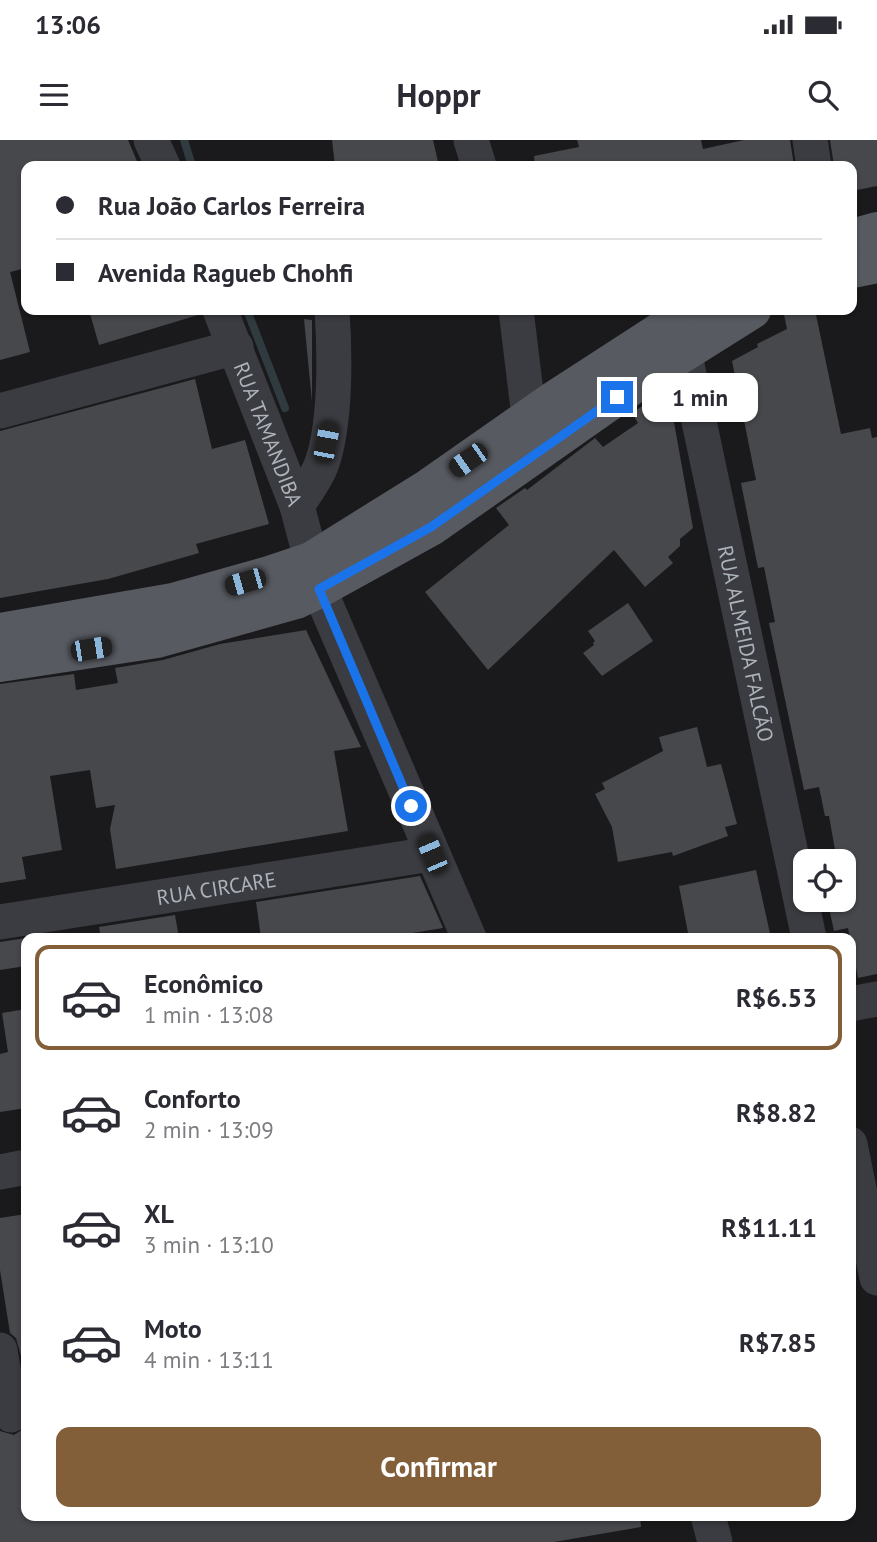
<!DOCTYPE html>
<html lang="pt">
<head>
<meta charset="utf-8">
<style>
  body { margin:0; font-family:"PT Sans",sans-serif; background:#f7f7f7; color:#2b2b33; height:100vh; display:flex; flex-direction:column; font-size:26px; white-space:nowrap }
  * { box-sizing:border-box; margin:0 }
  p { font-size:23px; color:#7c7c81 }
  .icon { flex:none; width:38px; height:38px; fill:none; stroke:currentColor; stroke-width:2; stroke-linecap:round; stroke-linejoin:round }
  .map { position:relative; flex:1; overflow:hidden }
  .panel { position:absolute; left:21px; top:793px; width:835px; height:588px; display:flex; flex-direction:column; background:#fff; border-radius:14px; box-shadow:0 2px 5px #0004 }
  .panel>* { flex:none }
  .banner { position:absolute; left:21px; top:21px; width:836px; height:154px; border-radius:14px; box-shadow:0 2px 5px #0004; display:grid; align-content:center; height:154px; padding:0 35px; background:#fff }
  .buttons { position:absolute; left:793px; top:709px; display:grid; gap:14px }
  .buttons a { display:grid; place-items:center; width:63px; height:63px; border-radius:14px; background:#fff; box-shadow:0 2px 5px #0004; font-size:35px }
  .end { position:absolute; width:32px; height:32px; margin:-16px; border:9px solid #1a73e8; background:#fff; box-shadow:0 0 0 4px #fff }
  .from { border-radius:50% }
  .bubble { position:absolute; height:49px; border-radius:14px; background:#fff; box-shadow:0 2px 5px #0004; font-size:23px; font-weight:600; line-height:49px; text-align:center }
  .car { position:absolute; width:21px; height:42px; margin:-21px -10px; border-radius:9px; box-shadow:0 0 5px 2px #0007; background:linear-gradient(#222 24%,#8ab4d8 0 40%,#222 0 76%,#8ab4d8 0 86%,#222 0) }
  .banner b { display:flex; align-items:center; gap:24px; height:66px; font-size:26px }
  .banner b+b { border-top:2px solid #e1e1e2 }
  .banner i { width:18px; height:18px; background:#2b2b33 }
  ul { padding:12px 0 0; list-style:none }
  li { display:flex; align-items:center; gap:21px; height:105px; margin:0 14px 10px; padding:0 21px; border:4px solid transparent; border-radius:14px }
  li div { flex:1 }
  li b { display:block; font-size:26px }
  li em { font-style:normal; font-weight:600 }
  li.current { border-color:#825e39 }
  li>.icon { width:63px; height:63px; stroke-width:1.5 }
  .button { display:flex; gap:14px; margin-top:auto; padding:14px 35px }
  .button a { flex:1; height:80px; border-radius:14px; background:#825e39; color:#fff; font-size:28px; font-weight:600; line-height:80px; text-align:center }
  .status { display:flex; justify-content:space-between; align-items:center; height:49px; padding:0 35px; background:#fff; direction:ltr }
  .status svg { height:19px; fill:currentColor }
  header { display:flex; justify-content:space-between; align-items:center; height:91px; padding:0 35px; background:#fff; font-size:32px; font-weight:600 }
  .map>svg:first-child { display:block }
</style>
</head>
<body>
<div class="status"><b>13:06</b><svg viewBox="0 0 49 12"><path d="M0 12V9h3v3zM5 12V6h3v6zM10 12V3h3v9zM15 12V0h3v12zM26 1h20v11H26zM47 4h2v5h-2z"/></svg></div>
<header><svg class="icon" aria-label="menu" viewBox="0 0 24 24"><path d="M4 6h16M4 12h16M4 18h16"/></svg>Hoppr<svg class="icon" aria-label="search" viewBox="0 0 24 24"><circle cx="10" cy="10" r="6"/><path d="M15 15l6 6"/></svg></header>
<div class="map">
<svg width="877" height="1402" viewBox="0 0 877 1402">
  <rect width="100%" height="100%" fill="#1a1a1c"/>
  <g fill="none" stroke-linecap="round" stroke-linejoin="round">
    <g stroke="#303b40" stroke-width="8">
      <polyline points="184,0 192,26"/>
      <polyline points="247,170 285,268"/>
    </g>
  </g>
  <g fill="#47484c">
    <polygon points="0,0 128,0 139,26 26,26 26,128 10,132 30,212 0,220"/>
    <polygon points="332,0 433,0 439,26 335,26"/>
    <polygon points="577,0 701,0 703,9 744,0 790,0 794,26 535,26 534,16 579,7"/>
    <polygon points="830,0 877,0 877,46 852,51 852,26 834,26"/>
    <polygon points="89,170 197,170 198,175 99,205"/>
    <polygon points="783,170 815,170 841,294 870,288 872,298 877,297 877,834 858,838 848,788 834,791 828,763 844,760 844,721 837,721 829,676 825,676 819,647 804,650 769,483 775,482 764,427 758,428 741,343 756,340 732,221 758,207 757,204 787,189"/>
    <polygon points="304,179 312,180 312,262"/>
    <polygon points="195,239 212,309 245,300 269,384 196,404 199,413 108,439 0,458 0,291"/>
    <polygon points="668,249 693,388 680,399 680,406 668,417 673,423 645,447 614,410 488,530 425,452 509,385 496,368 525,348 527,350 595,298 603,307 638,283 632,273"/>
    <polygon points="628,463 653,501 602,536 583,513 594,505 593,503 595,501 588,491"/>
    <polygon points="306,490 361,607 334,611 348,691 116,729 110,689 115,665 96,668 90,630 50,636 62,710 22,717 26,739 0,743 0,544 74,534 76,550 118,543 115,528 163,520 220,504"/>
    <polygon points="697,587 707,627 721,624 737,684 725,687 728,696 673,716 672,712 618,722 612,687 595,654 605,649 602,643 663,611 659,597"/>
    <polygon points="756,730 771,798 689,798 679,746"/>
    <polygon points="420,736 443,788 382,798 261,798 256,762"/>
    <polygon points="175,775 179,798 101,798 99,787"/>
    <polygon points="26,798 26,826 0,830 0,802"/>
    <polygon points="26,869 26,968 0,972 0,914 8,912 2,873"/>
    <polygon points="26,1074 26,1216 21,1216 16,1198 10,1193 0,1130 0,1078"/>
    <polygon points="26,1287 26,1376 640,1376 641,1387 554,1402 0,1402 0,1291 14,1295"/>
  </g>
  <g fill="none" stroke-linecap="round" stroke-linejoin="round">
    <g stroke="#3b3c41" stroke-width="35">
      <polyline points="151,0 163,26"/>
      <polyline points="471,0 479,26"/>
      <polyline points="810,0 814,26"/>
      <path id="s1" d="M220 170 297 366 319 449 469 798"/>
      <polyline points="516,170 529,277"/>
      <path id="s2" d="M684 211 809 798"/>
      <polyline points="0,271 236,207"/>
      <path d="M297 366C305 353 317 338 322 323 336 282 335 214 332 170"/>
      <path id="s3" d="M0 782 431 714"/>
      <polyline points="850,864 877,859"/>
      <polyline points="850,1004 877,1138"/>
      <polyline points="0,1032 26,1027"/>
      <polyline points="0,1210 11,1275"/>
      <polyline points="708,1376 715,1402"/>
    </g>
    <g stroke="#575a60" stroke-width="38">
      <polyline points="852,98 877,91"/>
      <polyline points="852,129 877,124"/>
      <polyline points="0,492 173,462 269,435 311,421 428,348 551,262 693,170"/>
      <polyline points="0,523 157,499 296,460 319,449 431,387 639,241 752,170"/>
    </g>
  </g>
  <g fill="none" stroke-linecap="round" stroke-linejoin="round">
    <polyline stroke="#1a73e8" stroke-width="9" points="411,666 319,449 431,387 617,257"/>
  </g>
  <g text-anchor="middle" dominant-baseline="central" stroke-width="5" stroke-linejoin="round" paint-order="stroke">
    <g font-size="21" fill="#adb3bb" stroke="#151517">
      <text stroke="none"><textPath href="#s1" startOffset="133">RUA TAMANDIBA</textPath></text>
      <text stroke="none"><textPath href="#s2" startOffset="299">RUA ALMEIDA FALCÃO</textPath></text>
      <text stroke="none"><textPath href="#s3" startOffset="219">RUA CIRCARE</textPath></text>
    </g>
  </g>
</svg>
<div class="buttons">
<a><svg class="icon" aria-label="locate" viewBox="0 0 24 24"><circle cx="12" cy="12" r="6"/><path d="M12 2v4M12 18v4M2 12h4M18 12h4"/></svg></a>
</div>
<i class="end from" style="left:411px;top:666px"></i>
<i class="end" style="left:617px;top:257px"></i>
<div class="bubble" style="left:642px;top:233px;width:116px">1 min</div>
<i class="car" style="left:326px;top:302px;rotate:11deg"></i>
<i class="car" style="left:468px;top:320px;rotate:235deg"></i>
<i class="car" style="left:245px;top:442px;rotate:254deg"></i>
<i class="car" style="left:91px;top:509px;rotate:81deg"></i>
<i class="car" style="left:432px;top:714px;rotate:337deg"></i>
<div class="banner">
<b><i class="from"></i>Rua João Carlos Ferreira</b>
<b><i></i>Avenida Ragueb Chohfi</b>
</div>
<section class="panel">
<ul>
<li class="current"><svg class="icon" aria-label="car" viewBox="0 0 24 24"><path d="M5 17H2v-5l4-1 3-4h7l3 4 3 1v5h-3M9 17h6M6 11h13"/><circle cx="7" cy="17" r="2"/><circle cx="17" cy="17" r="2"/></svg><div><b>Econômico</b><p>1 min · 13:08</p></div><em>R$6.53</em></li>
<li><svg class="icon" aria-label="car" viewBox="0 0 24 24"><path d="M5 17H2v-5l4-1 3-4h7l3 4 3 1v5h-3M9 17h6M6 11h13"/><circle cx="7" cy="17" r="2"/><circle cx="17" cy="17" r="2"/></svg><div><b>Conforto</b><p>2 min · 13:09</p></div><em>R$8.82</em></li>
<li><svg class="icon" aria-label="car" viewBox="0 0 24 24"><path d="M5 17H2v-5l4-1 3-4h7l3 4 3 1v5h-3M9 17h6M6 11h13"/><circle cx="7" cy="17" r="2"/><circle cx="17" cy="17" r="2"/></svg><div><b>XL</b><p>3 min · 13:10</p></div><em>R$11.11</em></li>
<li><svg class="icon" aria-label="car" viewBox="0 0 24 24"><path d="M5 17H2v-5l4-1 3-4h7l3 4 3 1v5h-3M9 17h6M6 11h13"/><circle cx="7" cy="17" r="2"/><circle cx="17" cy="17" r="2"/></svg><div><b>Moto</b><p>4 min · 13:11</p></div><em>R$7.85</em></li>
</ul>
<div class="button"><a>Confirmar</a></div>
</section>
</div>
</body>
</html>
